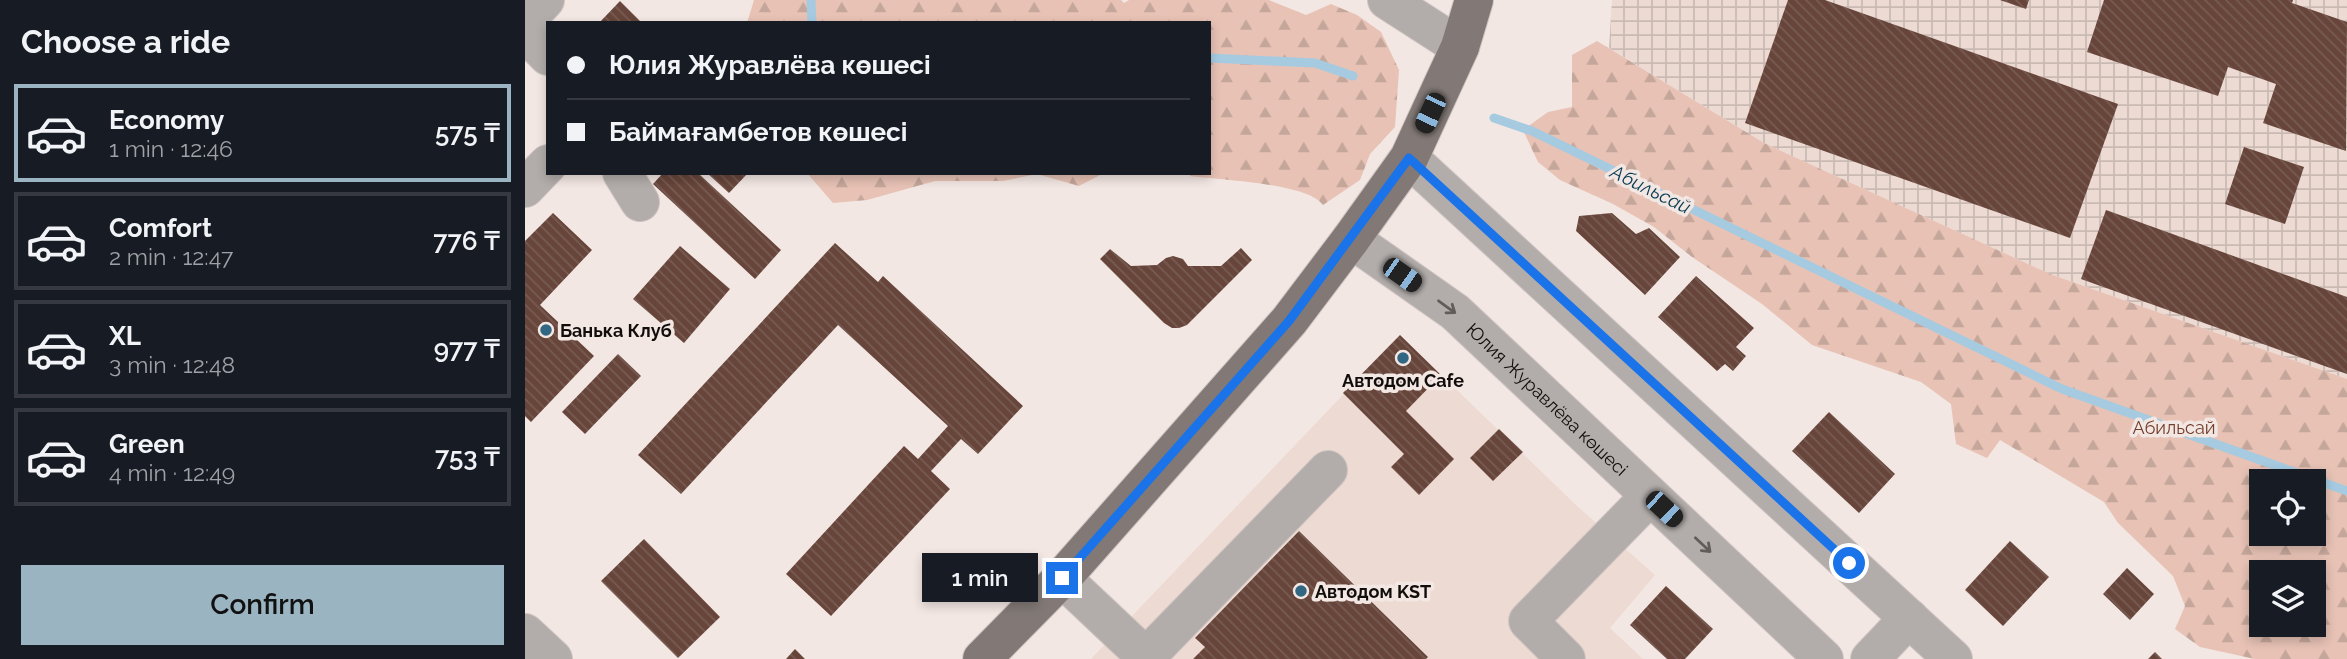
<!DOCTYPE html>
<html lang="en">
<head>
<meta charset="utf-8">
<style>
  body { margin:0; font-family:Raleway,sans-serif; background:#242831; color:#f1f3f6; height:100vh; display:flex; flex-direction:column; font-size:26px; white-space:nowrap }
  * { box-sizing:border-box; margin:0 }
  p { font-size:23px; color:#9ea1a6 }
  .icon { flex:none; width:38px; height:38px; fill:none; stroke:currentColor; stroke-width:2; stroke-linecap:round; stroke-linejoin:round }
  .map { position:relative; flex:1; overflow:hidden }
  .drawer { display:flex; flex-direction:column; background:#171b24; width:525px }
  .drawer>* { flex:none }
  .top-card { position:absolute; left:21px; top:21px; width:665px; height:154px; border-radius:0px; box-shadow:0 4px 10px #0003; display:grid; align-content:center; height:154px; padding:0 21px; background:#171b24 }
  .fabs { position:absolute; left:1724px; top:469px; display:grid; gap:14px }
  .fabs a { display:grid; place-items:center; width:77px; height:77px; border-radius:0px; background:#171b24; box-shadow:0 4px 10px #0003; font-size:35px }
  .end { position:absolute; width:32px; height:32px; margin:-16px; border:9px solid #1a73e8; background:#fff; box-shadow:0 0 0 4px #fff }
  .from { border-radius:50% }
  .bubble { position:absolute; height:49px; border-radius:0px; background:#171b24; box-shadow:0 4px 10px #0003; font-size:23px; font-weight:600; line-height:49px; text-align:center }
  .car { position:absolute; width:21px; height:42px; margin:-21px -10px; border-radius:9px; box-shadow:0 0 5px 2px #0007; background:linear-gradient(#222 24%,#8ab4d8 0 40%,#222 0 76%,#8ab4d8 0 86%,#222 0) }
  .top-card b { display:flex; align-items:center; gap:24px; height:66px; font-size:26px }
  .top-card b+b { border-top:2px solid #363941 }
  .top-card i { width:18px; height:18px; background:#f1f3f6 }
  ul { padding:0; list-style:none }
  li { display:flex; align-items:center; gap:21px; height:98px; margin:0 14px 10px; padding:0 7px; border:4px solid #363941; border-radius:0px }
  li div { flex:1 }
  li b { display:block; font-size:26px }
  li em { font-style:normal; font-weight:600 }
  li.active { border-color:#9bb4c2 }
  li>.icon { width:63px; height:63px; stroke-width:1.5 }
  h2 { padding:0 21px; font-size:32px; line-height:84px }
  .button { display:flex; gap:14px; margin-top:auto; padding:14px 21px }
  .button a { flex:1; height:80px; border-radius:0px; background:#9bb4c2; color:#111; font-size:28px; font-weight:600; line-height:80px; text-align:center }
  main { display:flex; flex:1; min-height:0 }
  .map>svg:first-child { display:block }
</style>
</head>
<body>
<main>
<section class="drawer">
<h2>Choose a ride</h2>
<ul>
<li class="active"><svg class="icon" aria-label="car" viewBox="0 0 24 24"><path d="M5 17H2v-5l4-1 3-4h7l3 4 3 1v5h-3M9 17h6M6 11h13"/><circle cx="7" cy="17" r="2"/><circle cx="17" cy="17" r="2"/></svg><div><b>Economy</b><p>1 min · 12:46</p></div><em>575 ₸</em></li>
<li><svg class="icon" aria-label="car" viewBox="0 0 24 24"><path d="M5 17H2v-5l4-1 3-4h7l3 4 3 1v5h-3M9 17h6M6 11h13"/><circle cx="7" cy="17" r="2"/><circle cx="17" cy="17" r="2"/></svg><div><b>Comfort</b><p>2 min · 12:47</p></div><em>776 ₸</em></li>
<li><svg class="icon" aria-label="car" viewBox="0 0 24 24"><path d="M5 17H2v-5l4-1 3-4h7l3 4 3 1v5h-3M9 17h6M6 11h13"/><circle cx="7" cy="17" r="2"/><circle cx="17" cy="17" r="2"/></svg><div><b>XL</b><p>3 min · 12:48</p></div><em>977 ₸</em></li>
<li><svg class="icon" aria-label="car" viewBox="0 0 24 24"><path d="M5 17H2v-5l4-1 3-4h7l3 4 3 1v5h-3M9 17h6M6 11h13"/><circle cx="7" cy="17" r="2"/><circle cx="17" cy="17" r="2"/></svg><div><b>Green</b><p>4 min · 12:49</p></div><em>753 ₸</em></li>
</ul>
<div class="button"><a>Confirm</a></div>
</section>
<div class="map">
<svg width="1822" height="659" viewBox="0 0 1822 659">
  <defs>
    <pattern id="industrial-grid" width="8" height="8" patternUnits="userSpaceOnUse" patternTransform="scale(1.75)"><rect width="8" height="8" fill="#eddad3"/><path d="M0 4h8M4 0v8" fill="none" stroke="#cabab4"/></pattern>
    <pattern id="forest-firs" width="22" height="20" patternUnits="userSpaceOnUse" patternTransform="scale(1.75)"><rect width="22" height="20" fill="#e7c2b5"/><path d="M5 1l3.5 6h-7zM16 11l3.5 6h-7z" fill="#c5a69a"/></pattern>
    <pattern id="building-back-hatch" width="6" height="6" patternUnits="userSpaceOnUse" patternTransform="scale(1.75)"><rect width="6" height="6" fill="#67453a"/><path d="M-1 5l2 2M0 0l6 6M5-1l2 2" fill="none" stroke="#775c53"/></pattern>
  </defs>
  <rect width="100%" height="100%" fill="#f3e7e3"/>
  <polygon fill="#eddad3" points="875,335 1052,506 1130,575 1085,628 1118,659 566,659"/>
  <polygon fill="url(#industrial-grid)" points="1087,0 1822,0 1822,379 1525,274 1239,143 1084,48"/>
  <g fill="url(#forest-firs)" fill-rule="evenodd">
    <path d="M229 0H596L599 3 604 0H744L781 15 806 4 832 15 856 32 874 70 870 127 845 154 835 180 798 205C783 183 694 180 665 176V173H684V23H222Z"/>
    <path d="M1072 41 1239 143 1525 274 1822 379V659H1730L1675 647 1650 629 1660 606 1648 576 1593 523 1579 502 1475 440 1462 458 1431 444 1426 404 1396 382 1287 345 1237 304 1167 257 1129 227 1088 204 1035 180 1013 162 998 130 1023 112 1047 107V55ZM1788 481V534H1736V481ZM1788 572V625H1736V572Z"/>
    <polygon points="282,173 579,173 554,186 512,174 478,181 410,181 342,200 308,203"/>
  </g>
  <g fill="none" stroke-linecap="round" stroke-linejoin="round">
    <g stroke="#a6cbe1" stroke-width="9">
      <polyline points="286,0 287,23"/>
      <polyline points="684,58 790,63 828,76"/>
      <polyline points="969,118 1007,131 1537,389 1822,491"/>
    </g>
  </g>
  <g fill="url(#building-back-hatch)">
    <polygon points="1263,0 1300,0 1593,104 1545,238 1220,123"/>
    <polygon points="1475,0 1504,0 1501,9"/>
    <polygon points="1579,0 1768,0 1767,3 1822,22 1821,151 1738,123 1751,84 1703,67 1693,96 1562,52"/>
    <polygon points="95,1 117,23 74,23"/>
    <polygon points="1719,147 1779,167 1760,224 1700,204"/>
    <polygon points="138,173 173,173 256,250 230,279 128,184"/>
    <polygon points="182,173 223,173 204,193"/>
    <polygon points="1581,210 1822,297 1822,374 1556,279"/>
    <polygon points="28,213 67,250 15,305 69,356 6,422 0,416 0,241"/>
    <polygon points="1087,213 1111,234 1124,228 1155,257 1120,295 1051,231 1054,216"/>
    <polygon points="310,243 353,282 358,276 498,406 453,454 436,439 406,471 425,489 306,616 261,574 379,446 393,459 423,426 313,325 156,494 113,455"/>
    <polygon points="155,246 205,289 159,343 108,299"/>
    <polygon points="716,248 727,260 662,325 654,328 647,328 639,323 575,259 585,249 606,266 632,265 641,258 648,256 658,259 663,266 696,266"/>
    <polygon points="1171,276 1229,328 1211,347 1221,356 1208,371 1200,364 1192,371 1133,317"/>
    <polygon points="875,335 916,375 881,411 929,459 894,495 866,467 879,454 818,393"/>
    <polygon points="93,354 116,376 60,434 37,412"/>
    <polygon points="1304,412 1370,474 1334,513 1267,451"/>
    <polygon points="974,429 998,452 968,481 945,458"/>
    <polygon points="774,531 903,657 901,659 668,659 680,647 670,638"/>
    <polygon points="119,539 195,617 153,658 76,581"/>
    <polygon points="1485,541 1524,577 1478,626 1440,590"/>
    <polygon points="1602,568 1629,594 1605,620 1578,594"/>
    <polygon points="1141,586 1188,629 1160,659 1142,659 1105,625"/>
    <polygon points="270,649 280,659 261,659"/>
    <polygon points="1630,652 1637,659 1623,659"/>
  </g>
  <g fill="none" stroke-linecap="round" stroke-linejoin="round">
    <g stroke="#cfc4c0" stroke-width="40">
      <g id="minor">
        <polyline points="862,0 935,47"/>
        <polyline points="0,21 20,0"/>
        <polyline points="0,33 23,56"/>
        <polyline points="884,158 1428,659"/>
        <polyline points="97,173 115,202"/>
        <polyline points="0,188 23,164"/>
        <path id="s1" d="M826 239 930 312 1299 659"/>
        <polyline points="537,578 621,657"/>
        <polyline points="0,633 28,659"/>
        <polyline points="619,659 803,470"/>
        <polyline points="1041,659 1003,621 1125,496"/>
        <polyline points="1345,659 1384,618"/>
      </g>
    </g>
    <g stroke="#cfc4c0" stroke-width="40">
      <polyline id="major" points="457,659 537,578 764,321 826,239 884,158 935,47 949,0"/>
    </g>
    <use href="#minor" stroke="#b2adab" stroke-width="38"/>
    <use href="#major" stroke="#827976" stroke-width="38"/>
  </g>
  <defs><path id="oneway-shaft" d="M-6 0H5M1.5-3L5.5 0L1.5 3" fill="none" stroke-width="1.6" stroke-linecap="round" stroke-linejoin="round" transform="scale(1.75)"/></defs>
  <g stroke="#615d5b">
    <use href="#oneway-shaft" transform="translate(922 307) rotate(36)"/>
    <use href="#oneway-shaft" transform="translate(1178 545) rotate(43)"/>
  </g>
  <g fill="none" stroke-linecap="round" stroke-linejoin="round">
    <polyline stroke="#1a73e8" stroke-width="9" points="537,578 764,321 884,158 1324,563"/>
  </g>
  <g fill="#316783" stroke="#f3e7e3" stroke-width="2.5">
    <circle cx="21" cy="330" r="7"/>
    <circle cx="878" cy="358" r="7"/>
    <circle cx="776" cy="591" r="7"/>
  </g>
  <g text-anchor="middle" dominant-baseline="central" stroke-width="7" stroke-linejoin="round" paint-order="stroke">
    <g font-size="18" font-weight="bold" fill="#100d0b" stroke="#f3e7e3" text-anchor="start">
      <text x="35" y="330">Банька Клуб</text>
      <text x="878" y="380" text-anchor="middle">Автодом Cafe</text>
      <text x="790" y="591">Автодом KST</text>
    </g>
    <g font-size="18" fill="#100d0b" stroke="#f3e7e3">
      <text stroke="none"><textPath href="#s1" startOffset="254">Юлия Журавлёва көшесі</textPath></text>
    </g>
    <g font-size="18" fill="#743f2c" stroke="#f3e7e3">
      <text x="1649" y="427">Абильсай</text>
    </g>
    <g font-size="19" font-style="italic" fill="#083b52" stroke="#f3e7e3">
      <text transform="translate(1126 189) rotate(26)">Абильсай</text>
    </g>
  </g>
</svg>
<div class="fabs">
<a><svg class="icon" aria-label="locate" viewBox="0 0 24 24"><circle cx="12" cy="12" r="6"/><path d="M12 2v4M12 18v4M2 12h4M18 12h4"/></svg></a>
<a><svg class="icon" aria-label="layers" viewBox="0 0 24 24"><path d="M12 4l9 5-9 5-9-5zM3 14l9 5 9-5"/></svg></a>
</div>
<i class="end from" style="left:1324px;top:563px"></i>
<i class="end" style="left:537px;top:578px"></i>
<div class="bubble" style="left:397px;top:553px;width:116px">1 min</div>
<i class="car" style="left:905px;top:113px;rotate:205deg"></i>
<i class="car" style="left:877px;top:275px;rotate:125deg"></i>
<i class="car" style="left:1139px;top:509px;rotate:133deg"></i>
<div class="top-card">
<b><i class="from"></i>Юлия Журавлёва көшесі</b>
<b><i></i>Баймағамбетов көшесі</b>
</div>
</div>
</main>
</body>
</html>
